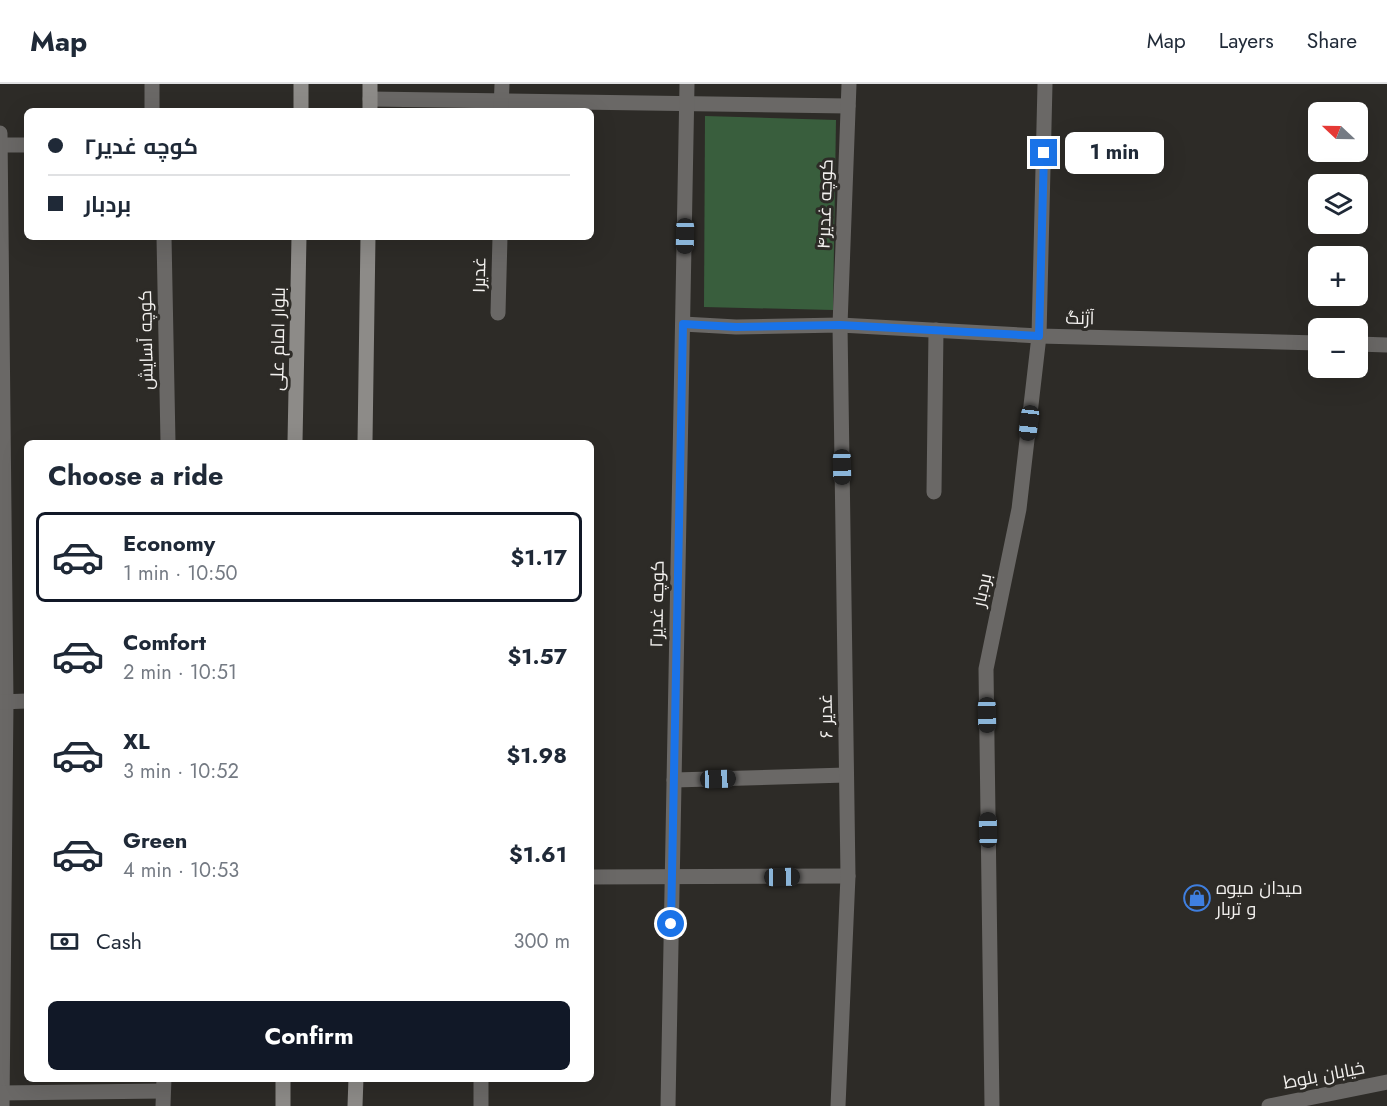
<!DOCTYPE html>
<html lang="en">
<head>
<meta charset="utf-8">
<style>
  body { margin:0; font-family:Jost,Cairo,sans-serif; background:#f2f2f3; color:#1f2937; height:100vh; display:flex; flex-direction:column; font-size:22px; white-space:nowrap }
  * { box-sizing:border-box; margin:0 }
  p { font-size:20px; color:#747a83 }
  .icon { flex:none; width:33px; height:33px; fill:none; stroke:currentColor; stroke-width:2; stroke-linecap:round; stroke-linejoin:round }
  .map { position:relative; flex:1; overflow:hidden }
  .details { position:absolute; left:24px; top:356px; width:570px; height:642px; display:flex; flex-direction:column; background:#fff; border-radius:9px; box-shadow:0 6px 24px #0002 }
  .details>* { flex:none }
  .guide { position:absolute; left:24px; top:24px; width:570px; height:132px; border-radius:9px; box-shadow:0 6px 24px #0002; display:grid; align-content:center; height:132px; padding:0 24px; background:#fff }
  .needle { width:39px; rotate:292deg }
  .controls { position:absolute; left:1308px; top:18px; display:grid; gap:12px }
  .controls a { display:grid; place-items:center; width:60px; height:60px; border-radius:9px; background:#fff; box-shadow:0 6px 24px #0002; font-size:30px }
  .end { position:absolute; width:27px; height:27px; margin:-14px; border:8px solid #1a73e8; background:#fff; box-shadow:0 0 0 3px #fff }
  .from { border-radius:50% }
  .bubble { position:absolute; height:42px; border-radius:9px; background:#fff; box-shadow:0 6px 24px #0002; font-size:20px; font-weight:700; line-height:42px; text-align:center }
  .car { position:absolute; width:18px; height:36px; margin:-18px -9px; border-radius:8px; box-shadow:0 0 4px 2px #0007; background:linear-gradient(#222 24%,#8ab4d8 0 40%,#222 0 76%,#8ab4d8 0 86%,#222 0) }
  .guide b { display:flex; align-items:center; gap:21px; height:57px; font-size:22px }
  .guide b+b { border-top:2px solid #e0e1e3 }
  .guide i { width:15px; height:15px; background:#1f2937 }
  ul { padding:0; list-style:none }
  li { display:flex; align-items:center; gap:18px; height:90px; margin:0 12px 9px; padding:0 12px; border:3px solid transparent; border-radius:9px }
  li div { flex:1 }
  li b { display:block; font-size:22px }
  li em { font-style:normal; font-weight:700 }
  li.on { border-color:#111827 }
  li>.icon { width:54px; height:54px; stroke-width:1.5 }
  h2 { padding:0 24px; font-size:27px; line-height:72px }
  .pay { display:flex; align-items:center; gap:15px; height:66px; padding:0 24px; font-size:22px }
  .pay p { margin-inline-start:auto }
  .button { display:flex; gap:12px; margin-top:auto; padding:12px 24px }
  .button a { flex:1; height:69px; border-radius:9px; background:#111827; color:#fff; font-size:24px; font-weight:700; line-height:69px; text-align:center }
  header { display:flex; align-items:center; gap:36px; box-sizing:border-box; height:84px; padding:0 30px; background:#fff; border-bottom:2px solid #e0e1e3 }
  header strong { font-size:28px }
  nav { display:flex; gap:33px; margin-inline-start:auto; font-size:21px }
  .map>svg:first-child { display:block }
</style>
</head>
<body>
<header>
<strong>Map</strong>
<nav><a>Map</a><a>Layers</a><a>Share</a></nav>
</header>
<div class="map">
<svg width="1387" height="1022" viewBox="0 0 1387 1022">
  <rect width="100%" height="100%" fill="#2d2b27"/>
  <polygon fill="#395e3d" points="705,32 836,36 833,226 704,223"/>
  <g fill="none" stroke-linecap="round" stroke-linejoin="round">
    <g stroke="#6a6866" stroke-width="15">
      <polyline points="370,15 848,22"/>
      <polyline points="152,27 152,0"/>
      <polyline points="501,27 502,0"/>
      <polyline points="0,49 6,618 2,1022"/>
      <polyline points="0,61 27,61"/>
      <polyline points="164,153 168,358"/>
      <polyline points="498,229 500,153"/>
      <polyline points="683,240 736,243 840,241 1039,252 1318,259"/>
      <polyline points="1358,260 1387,261"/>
      <polyline points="934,408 936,246"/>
      <polyline points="0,618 27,617"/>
      <polyline points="674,696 846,691"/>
      <polyline points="591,793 848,792"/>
      <polyline points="0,1009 163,1007"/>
      <polyline points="163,1022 164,994"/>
      <polyline points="481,1022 481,994"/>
      <polyline points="668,1022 687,0"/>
      <polyline points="838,1022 848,792 840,241 849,0"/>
      <polyline points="992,1022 986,585 1019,425 1039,252 1045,0"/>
      <polyline points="1269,1022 1387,998"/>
    </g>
    <g stroke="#8d8b88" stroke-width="15">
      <polyline points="301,27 301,0"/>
      <polyline points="370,27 370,0"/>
      <polyline points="295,358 299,153"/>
      <polyline points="365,358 368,153"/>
      <polyline points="283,1022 283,994"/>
      <polyline points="355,1022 356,994"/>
    </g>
  </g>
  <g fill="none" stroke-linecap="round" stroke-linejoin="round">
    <polyline stroke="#1a73e8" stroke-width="8" points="671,840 683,240 736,243 840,241 1039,252 1044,69"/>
  </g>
  <defs>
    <g id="shop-ring" transform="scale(1.35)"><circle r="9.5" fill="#2d2b27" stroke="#3f7fe0" stroke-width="1.5"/><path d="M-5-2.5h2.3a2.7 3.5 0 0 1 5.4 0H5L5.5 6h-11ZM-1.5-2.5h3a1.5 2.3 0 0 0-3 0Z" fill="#3f7fe0"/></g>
  </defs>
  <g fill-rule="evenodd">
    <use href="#shop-ring" x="1197" y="814"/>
  </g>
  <g text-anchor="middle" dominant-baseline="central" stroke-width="6" stroke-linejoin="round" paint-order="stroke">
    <g font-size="18" fill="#f2f0ee" stroke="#2d2b27">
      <text transform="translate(825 120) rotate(-88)">کوچه غدیر۴</text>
      <text transform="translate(479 191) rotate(-89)">غدیر۱</text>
      <text transform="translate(1080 234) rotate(1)">آژنگ</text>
      <text transform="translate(278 255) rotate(-89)">بلوار امام على</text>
      <text transform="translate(146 256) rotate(-91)">کوچه آسایش</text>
      <text transform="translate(982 506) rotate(-78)">بردبار</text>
      <text transform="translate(657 520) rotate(-89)">کوچه غدیر۲</text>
      <text transform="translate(826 632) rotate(-91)">غدیر ۶</text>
      <text transform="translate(1324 991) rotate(-11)">خیابان بلوط</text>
    </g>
    <g font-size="18" fill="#f2f0ee" stroke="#2d2b27" text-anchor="start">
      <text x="1216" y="804">میدان میوه<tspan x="1216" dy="21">و تربار</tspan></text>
    </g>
  </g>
</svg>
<div class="controls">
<a><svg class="needle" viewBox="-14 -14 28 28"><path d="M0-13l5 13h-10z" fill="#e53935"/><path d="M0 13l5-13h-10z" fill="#747a83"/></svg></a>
<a><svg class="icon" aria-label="layers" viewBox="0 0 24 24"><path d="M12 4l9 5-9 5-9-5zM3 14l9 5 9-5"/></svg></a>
<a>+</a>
<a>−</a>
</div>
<i class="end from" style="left:671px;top:840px"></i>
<i class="end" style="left:1044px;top:69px"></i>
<div class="bubble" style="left:1065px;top:48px;width:99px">1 min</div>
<i class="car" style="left:685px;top:152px;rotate:181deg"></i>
<i class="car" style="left:1029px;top:339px;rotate:187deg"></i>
<i class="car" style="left:842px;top:383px;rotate:179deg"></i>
<i class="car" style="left:987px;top:631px;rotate:179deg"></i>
<i class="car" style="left:718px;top:695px;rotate:88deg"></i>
<i class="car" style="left:988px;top:746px;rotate:359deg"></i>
<i class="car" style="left:782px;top:793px;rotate:89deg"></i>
<div class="guide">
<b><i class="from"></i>کوچه غدیر۲</b>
<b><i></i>بردبار</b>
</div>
<section class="details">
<h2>Choose a ride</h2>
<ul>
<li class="on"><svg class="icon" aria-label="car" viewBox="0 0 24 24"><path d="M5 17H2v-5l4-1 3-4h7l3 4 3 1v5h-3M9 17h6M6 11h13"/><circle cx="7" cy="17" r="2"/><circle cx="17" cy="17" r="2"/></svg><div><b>Economy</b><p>1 min · 10:50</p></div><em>$1.17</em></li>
<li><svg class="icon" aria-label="car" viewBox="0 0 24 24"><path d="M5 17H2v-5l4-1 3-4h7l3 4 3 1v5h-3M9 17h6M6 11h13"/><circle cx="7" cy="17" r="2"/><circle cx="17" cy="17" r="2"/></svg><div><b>Comfort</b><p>2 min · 10:51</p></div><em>$1.57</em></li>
<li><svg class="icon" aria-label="car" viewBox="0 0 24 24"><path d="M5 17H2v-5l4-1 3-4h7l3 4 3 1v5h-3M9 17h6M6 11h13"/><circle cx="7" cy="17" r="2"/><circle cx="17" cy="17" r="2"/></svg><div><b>XL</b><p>3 min · 10:52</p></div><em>$1.98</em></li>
<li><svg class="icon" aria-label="car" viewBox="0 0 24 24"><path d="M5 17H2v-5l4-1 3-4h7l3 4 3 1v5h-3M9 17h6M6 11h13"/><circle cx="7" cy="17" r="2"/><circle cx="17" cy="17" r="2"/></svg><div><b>Green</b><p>4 min · 10:53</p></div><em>$1.61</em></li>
</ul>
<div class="pay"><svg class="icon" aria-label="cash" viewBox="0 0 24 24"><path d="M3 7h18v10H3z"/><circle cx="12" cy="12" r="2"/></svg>Cash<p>300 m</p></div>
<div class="button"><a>Confirm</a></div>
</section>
</div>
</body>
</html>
